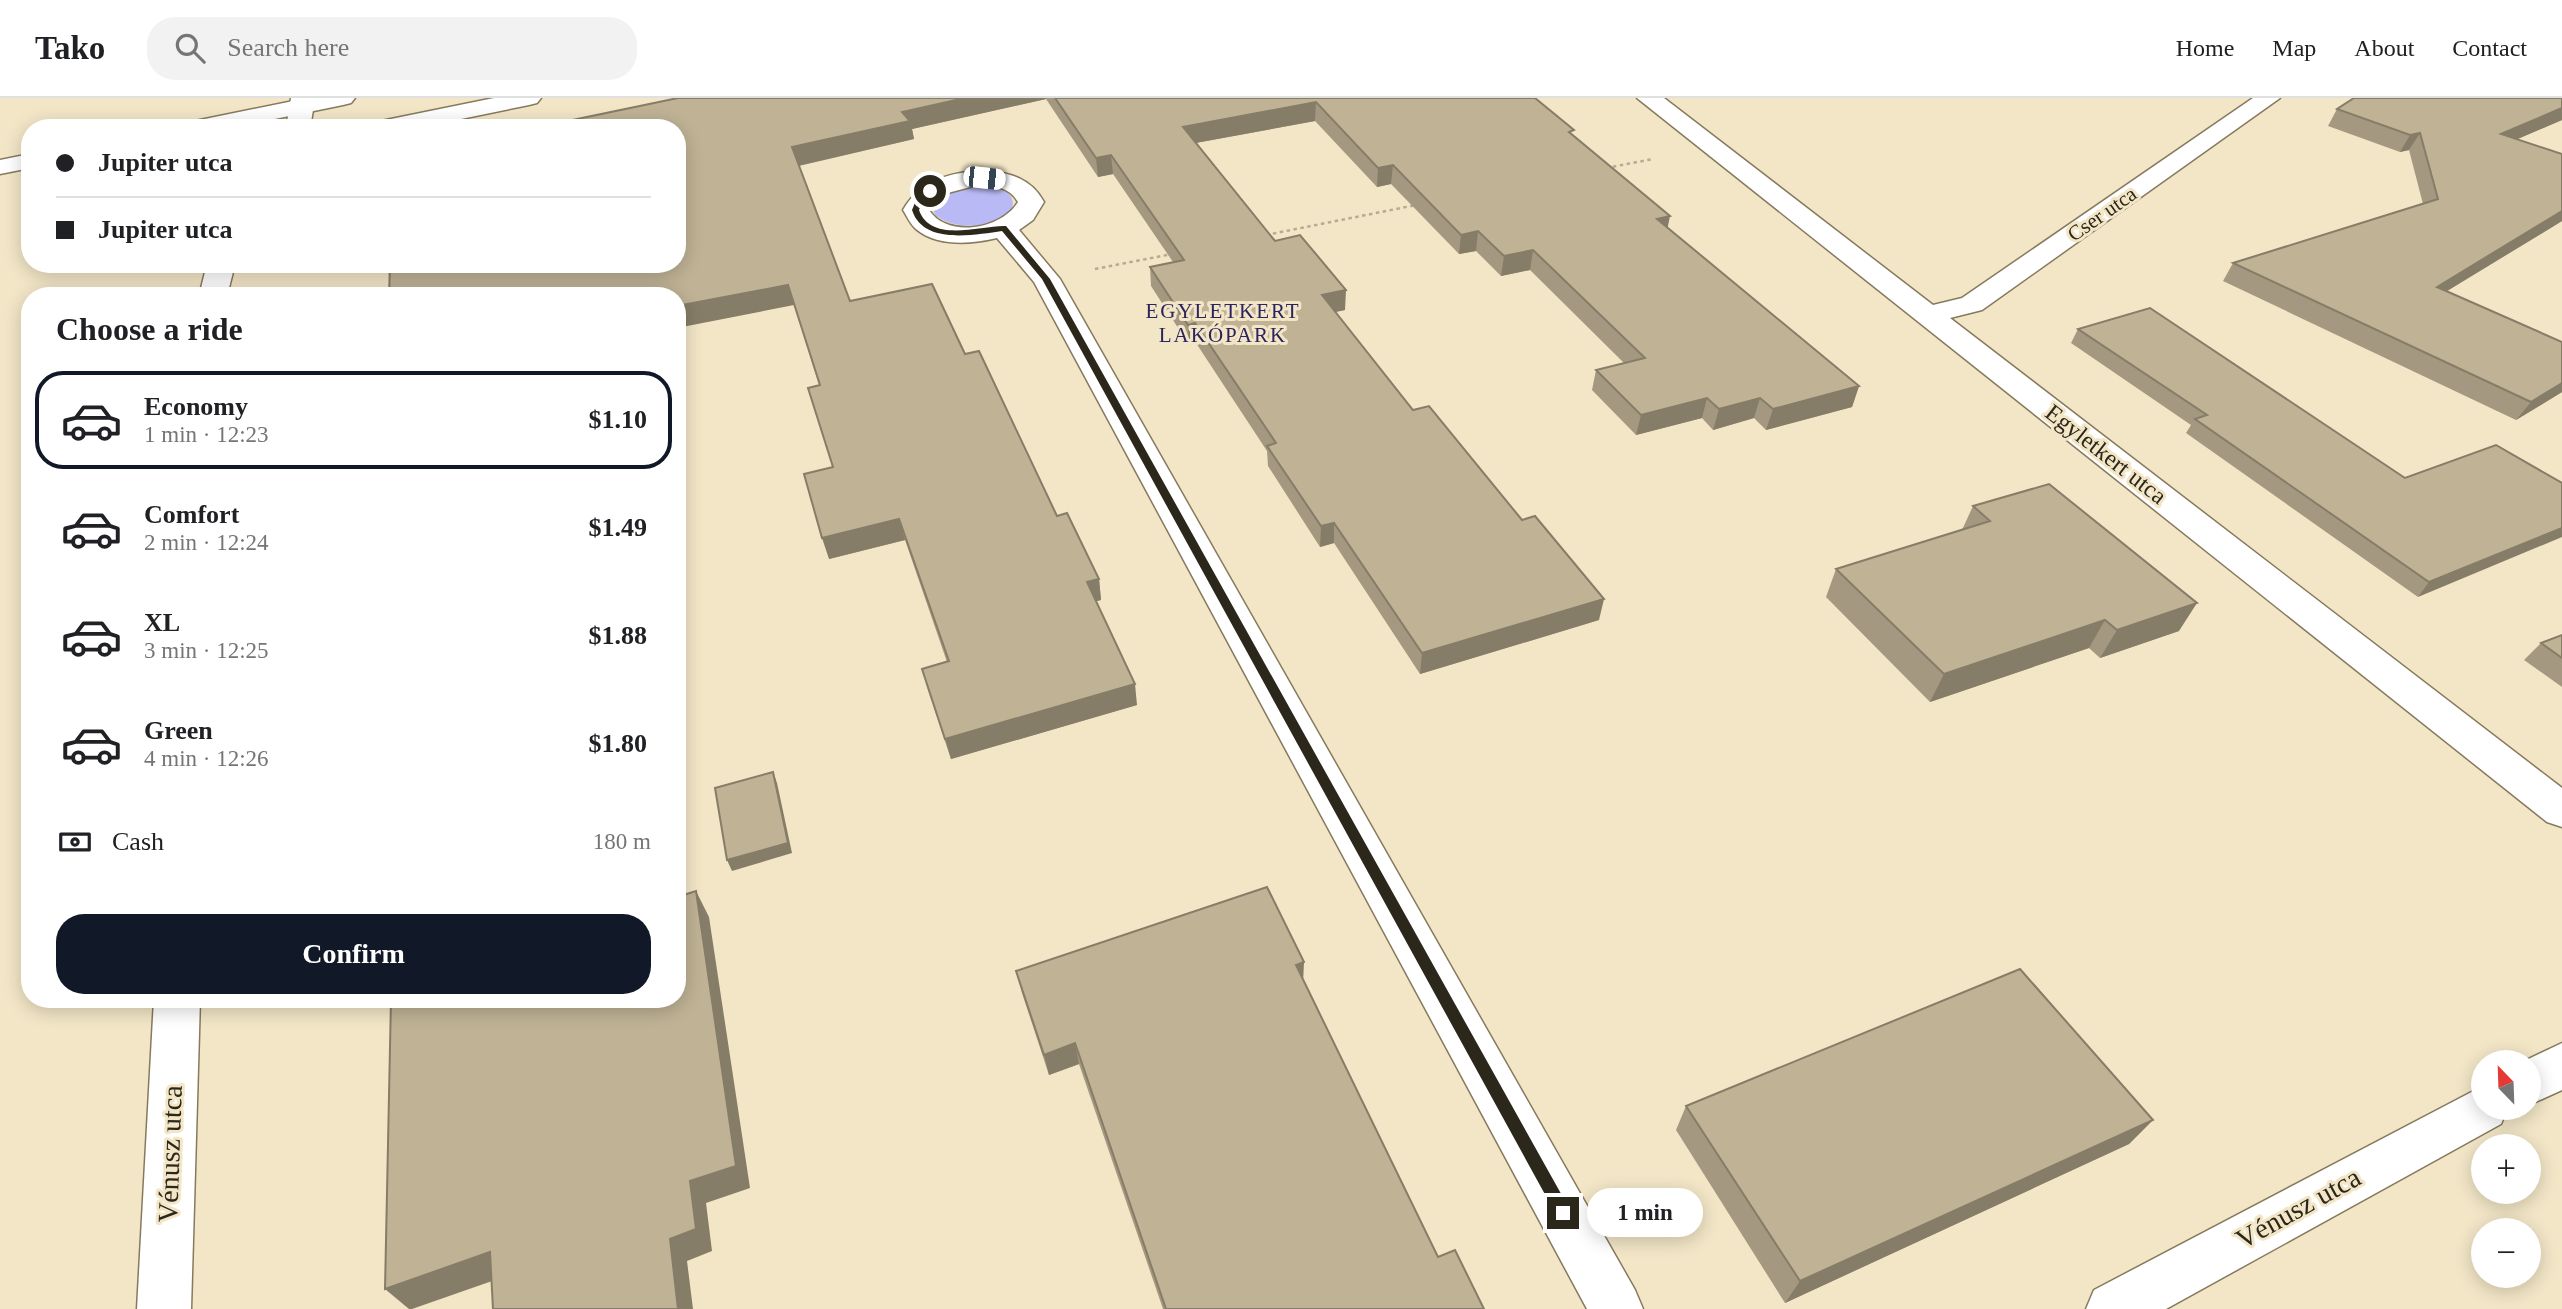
<!DOCTYPE html>
<html lang="en">
<head>
<meta charset="utf-8">
<style>
  body { margin:0; font-family:Georgia,serif; background:#f2f2f2; color:#202124; height:100vh; display:flex; flex-direction:column; font-size:26px; white-space:nowrap }
  * { box-sizing:border-box; margin:0 }
  p { font-size:23px; color:#757577 }
  .icon { flex:none; width:38px; height:38px; fill:none; stroke:currentColor; stroke-width:2; stroke-linecap:round; stroke-linejoin:round }
  .map { position:relative; flex:1; overflow:hidden }
  .panel { position:absolute; left:21px; top:189px; width:665px; height:721px; display:flex; flex-direction:column; background:#fff; border-radius:28px; box-shadow:0 4px 18px #0003 }
  .panel>* { flex:none }
  .guide { position:absolute; left:21px; top:21px; width:665px; height:154px; border-radius:28px; box-shadow:0 4px 18px #0003; display:grid; align-content:center; height:154px; padding:0 35px; background:#fff }
  .needle { width:46px; rotate:337deg }
  .controls { position:absolute; left:2471px; top:952px; display:grid; gap:14px }
  .controls a { display:grid; place-items:center; width:70px; height:70px; border-radius:50%; background:#fff; box-shadow:0 4px 18px #0003; font-size:35px }
  .end { position:absolute; width:32px; height:32px; margin:-16px; border:9px solid #2c271b; background:#fff; box-shadow:0 0 0 4px #fff }
  .from { border-radius:50% }
  .bubble { position:absolute; height:49px; border-radius:24px; background:#fff; box-shadow:0 4px 18px #0003; font-size:23px; font-weight:600; line-height:49px; text-align:center }
  .car { position:absolute; width:21px; height:42px; margin:-21px -10px; border-radius:9px; box-shadow:0 0 5px 2px #0007; background:linear-gradient(#fff 24%,#345 0 40%,#fff 0 76%,#345 0 86%,#fff 0) }
  .guide b { display:flex; align-items:center; gap:24px; height:66px; font-size:26px }
  .guide b+b { border-top:2px solid #e0e0e0 }
  .guide i { width:18px; height:18px; background:#202124 }
  ul { padding:0; list-style:none }
  li { display:flex; align-items:center; gap:21px; height:98px; margin:0 14px 10px; padding:0 21px; border:4px solid transparent; border-radius:28px }
  li div { flex:1 }
  li b { display:block; font-size:26px }
  li em { font-style:normal; font-weight:600 }
  li.on { border-color:#111827 }
  li>.icon { width:63px; height:63px; stroke-width:1.5 }
  h2 { padding:0 35px; font-size:32px; line-height:84px }
  .pay { display:flex; align-items:center; gap:18px; height:77px; padding:0 35px; font-size:26px }
  .pay p { margin-inline-start:auto }
  .primary-button { display:flex; gap:14px; margin-top:auto; padding:14px 35px }
  .primary-button a { flex:1; height:80px; border-radius:28px; background:#111827; color:#fff; font-size:28px; font-weight:600; line-height:80px; text-align:center }
  header { display:flex; align-items:center; gap:42px; box-sizing:border-box; height:98px; padding:0 35px; background:#fff; border-bottom:2px solid #e0e0e0 }
  header strong { font-size:33px }
  nav { display:flex; gap:38px; margin-inline-start:auto; font-size:24px }
  .search { width:490px; height:63px; background:#f2f2f2; display:flex; align-items:center; gap:18px; box-sizing:border-box; padding:0 24px; border-radius:28px; color:#757577; font-size:26px }
  .map>svg:first-child { display:block }
</style>
</head>
<body>
<header>
<strong>Tako</strong>
<div class="search"><svg class="icon" aria-label="search" viewBox="0 0 24 24"><circle cx="10" cy="10" r="6"/><path d="M15 15l6 6"/></svg>Search here</div>
<nav><a>Home</a><a>Map</a><a>About</a><a>Contact</a></nav>
</header>
<div class="map">
<svg width="2562" height="1211" viewBox="0 0 2562 1211">
  <rect width="100%" height="100%" fill="#f3e6c7"/>
  <path fill="#b9b9f5" d="M981 88C996 90 1018 92 1012 112 993 130 957 134 935 117L933 111C941 92 963 90 981 88Z"/>
  <g fill="none" stroke-linecap="round" stroke-linejoin="round">
    <g stroke="#867a5e" stroke-width="3">
      <g id="minor">
        <polygon points="291,0 315,0 310,30 286,30"/>
        <polygon points="494,0 541,0 537,5 529,7 417,30 369,30 373,25 381,23"/>
        <polygon points="1637,0 1664,0 1933,207 1962,200 2253,0 2280,0 1982,212 1950,220 2562,690 2562,729 2547,724"/>
        <path d="M984 72C1010 75 1031 80 1044 104L1033 122 1019 132 1060 181 1635 1192 1643 1211H1587L1034 184 997 140C972 146 937 149 916 131 910 126 907 118 903 112 921 81 950 75 984 72ZM974 88C991 87 1009 88 1018 104 1002 131 948 141 929 112L944 96Z"/>
        <polygon points="207,166 235,166 227,198 199,198"/>
        <polygon points="154,901 200,901 191,1211 137,1211"/>
        <polygon points="2562,945 2562,992 2529,1007 2529,964 2522,964"/>
        <polygon points="2483,988 2483,1010 2508,1010 2501,1026 2166,1211 2086,1211 2094,1192"/>
      </g>
    </g>
    <g stroke="#867a5e" stroke-width="3">
      <g id="tertiary">
        <polygon points="308,0 355,0 351,5 343,7 231,30 183,30 187,25 195,23"/>
        <polygon points="30,56 30,70 0,76 0,62"/>
      </g>
    </g>
    <g stroke="#b6ab92" stroke-width="2.5" stroke-dasharray="3.5 3.5" stroke-linecap="butt">
      <polyline points="1606,70 1653,61"/>
      <polyline points="1266,137 1416,107"/>
      <polyline points="1095,171 1172,156"/>
    </g>
    <use href="#minor" fill="#fff" fill-rule="evenodd"/>
    <use href="#tertiary" fill="#fff" fill-rule="evenodd"/>
  </g>
  <g fill="#a49980">
    <polygon points="678,0 1535,0 1668,130 1859,288 1852,309 1766,332 1754,320 1713,332 1702,320 1636,337 1592,292 1596,272 1624,265 1530,172 1501,178 1476,153 1459,156 1391,86 1377,89 1315,23 1196,45 1275,143 1345,212 1335,214 1413,312 1599,522 1420,576 1334,445 1320,449 1268,368 1267,353 1196,245 1189,247 1151,188 1150,169 1173,164 1113,76 1098,79 1046,1 912,31 914,41 799,68 850,203 965,256 1057,418 1099,481 1101,502 1096,503 1137,607 951,661 928,592 922,571 947,564 905,442 829,461 832,369 819,287 794,207 677,166"/>
    <polygon points="2562,0 2562,22 2517,41 2562,56 2562,123 2447,193 2562,244 2562,294 2516,322 2223,183 2233,165 2423,106 2409,52 2400,54 2328,28 2337,11"/>
    <polygon points="2078,231 2405,380 2562,385 2418,499 2186,335 2191,327 2071,245"/>
    <polygon points="1973,408 2179,533 2100,560 2089,550 1930,604 1826,499 1836,471 1962,432"/>
    <polygon points="2562,537 2562,589 2524,562 2541,545"/>
    <polygon points="1016,873 1304,883 1438,1159 1484,1211 1163,1211 1079,966 1049,977 1022,895"/>
    <polygon points="1686,1008 2153,1022 2129,1046 1785,1205 1676,1032"/>
  </g>
  <g fill="#867d68">
    <polygon points="965,0 1046,0 1046,1 912,31 914,41 797,68 792,49 902,14"/>
    <polygon points="1316,4 1315,23 1184,47 1183,29"/>
    <polygon points="2562,10 2562,22 2490,53 2501,36"/>
    <polygon points="2420,35 2409,52 2400,54 2410,37"/>
    <polygon points="1111,57 1113,76 1098,79 1096,60"/>
    <polygon points="1393,67 1391,86 1377,89 1378,70"/>
    <polygon points="2562,113 2562,123 2424,207 2437,189"/>
    <polygon points="1670,118 1666,138 1657,121"/>
    <polygon points="1478,133 1476,153 1459,156 1461,137"/>
    <polygon points="1533,152 1530,172 1501,178 1504,158"/>
    <polygon points="788,187 794,207 677,230 677,208"/>
    <polygon points="1346,192 1345,212 1321,217 1322,197"/>
    <polygon points="1195,225 1196,245 1189,247 1188,227"/>
    <polygon points="677,276 684,316 677,318"/>
    <polygon points="2562,285 2562,294 2516,322 2531,304"/>
    <polygon points="1859,288 1852,309 1766,332 1773,311"/>
    <polygon points="1707,300 1702,320 1636,337 1641,317"/>
    <polygon points="1760,300 1754,320 1713,332 1719,311"/>
    <polygon points="899,421 905,442 829,461 822,440"/>
    <polygon points="1334,425 1334,445 1320,449 1321,428"/>
    <polygon points="2562,430 2562,439 2418,499 2429,484"/>
    <polygon points="1099,481 1101,502 1090,505 1087,484"/>
    <polygon points="1604,501 1599,522 1420,576 1422,555"/>
    <polygon points="2197,505 2179,533 2100,560 2117,532"/>
    <polygon points="2105,522 2089,550 1930,604 1944,576"/>
    <polygon points="1135,586 1137,607 951,661 945,641"/>
    <polygon points="773,674 777,685 792,755 732,773 727,762"/>
    <polygon points="696,793 709,819 750,1090 706,1105 712,1153 687,1163 693,1211 678,1211 670,1141 690,1083"/>
    <polygon points="1304,864 1303,886 1296,867"/>
    <polygon points="1075,945 1079,966 1049,977 1044,957"/>
    <polygon points="2153,1022 2129,1046 1785,1205 1800,1183"/>
    <polygon points="490,1154 512,1176 412,1211 409,1211 385,1191"/>
  </g>
  <g fill="#bfb295" stroke="#867d68" stroke-width="2">
    <polygon points="678,0 965,0 902,14 910,23 792,49 850,203 932,186 965,256 979,253 1057,418 1067,415 1099,481 1087,484 1135,586 945,641 922,571 949,563 899,421 822,440 804,376 833,369 808,290 820,287 788,187 677,208 677,198 389,198 390,166 677,166 677,30 534,30"/>
    <polygon points="1055,0 1535,0 1574,32 1569,34 1670,118 1657,121 1859,288 1773,311 1760,300 1719,311 1707,300 1641,317 1596,272 1645,260 1533,152 1504,158 1478,133 1461,137 1393,67 1378,70 1316,4 1183,29 1275,143 1300,137 1346,192 1322,197 1413,312 1429,308 1522,422 1535,418 1604,501 1422,555 1334,425 1321,428 1267,348 1276,345 1195,225 1188,227 1150,169 1184,162 1111,57 1096,60"/>
    <polygon points="2354,0 2562,0 2562,10 2501,36 2562,56 2562,113 2437,189 2562,244 2562,285 2531,304 2233,165 2438,101 2420,35 2410,37 2337,11"/>
    <polygon points="2150,210 2405,380 2496,347 2562,385 2562,430 2429,484 2195,321 2207,317 2078,231"/>
    <polygon points="2049,386 2197,505 2117,532 2105,522 1944,576 1836,471 1990,423 1973,408"/>
    <polygon points="2562,537 2562,560 2541,545"/>
    <polygon points="773,674 788,745 727,762 715,690"/>
    <polygon points="1267,789 1304,864 1296,867 1438,1159 1455,1152 1484,1211 1166,1211 1075,945 1044,957 1016,873"/>
    <polygon points="696,793 736,1068 690,1083 696,1131 670,1141 678,1211 493,1211 490,1154 385,1191 391,901 677,901 677,799"/>
    <polygon points="2020,871 2153,1022 1800,1183 1686,1008"/>
  </g>
  <path fill="#2c271b" d="M930 91 934 93 923 103 919 112C931 146 981 127 1006 128L1050 181 1569 1110 1571 1115 1569 1120 1563 1123 1558 1120 1042 181 1002 133C974 137 923 147 912 112L917 100Z"/>
  <g text-anchor="middle" dominant-baseline="central" stroke-width="6" stroke-linejoin="round" paint-order="stroke">
    <g font-size="21" fill="#2c271b" stroke="#f3e6c7">
      <text transform="translate(2102 116) rotate(-35)">Cser utca</text>
    </g>
    <g font-size="21" letter-spacing="2" fill="#2a235d" stroke="#f3e6c7">
      <text x="1223" y="213">EGYLETKERT<tspan x="1223" dy="24">LAKÓPARK</tspan></text>
    </g>
    <g font-size="24" fill="#2c271b" stroke="#f3e6c7">
      <text transform="translate(2106 356) rotate(38)">Egyletkert utca</text>
    </g>
    <g font-size="28" fill="#2c271b" stroke="#f3e6c7">
      <text transform="translate(170 1056) rotate(-88)">Vénusz utca</text>
      <text transform="translate(2298 1110) rotate(-29)">Vénusz utca</text>
    </g>
  </g>
</svg>
<div class="controls">
<a><svg class="needle" viewBox="-14 -14 28 28"><path d="M0-13l5 13h-10z" fill="#e53935"/><path d="M0 13l5-13h-10z" fill="#757577"/></svg></a>
<a>+</a>
<a>−</a>
</div>
<i class="end from" style="left:930px;top:93px"></i>
<i class="end" style="left:1563px;top:1115px"></i>
<div class="bubble" style="left:1587px;top:1090px;width:116px">1 min</div>
<i class="car" style="left:984px;top:80px;rotate:96deg"></i>
<div class="guide">
<b><i class="from"></i>Jupiter utca</b>
<b><i></i>Jupiter utca</b>
</div>
<section class="panel">
<h2>Choose a ride</h2>
<ul>
<li class="on"><svg class="icon" aria-label="car" viewBox="0 0 24 24"><path d="M5 17H2v-5l4-1 3-4h7l3 4 3 1v5h-3M9 17h6M6 11h13"/><circle cx="7" cy="17" r="2"/><circle cx="17" cy="17" r="2"/></svg><div><b>Economy</b><p>1 min · 12:23</p></div><em>$1.10</em></li>
<li><svg class="icon" aria-label="car" viewBox="0 0 24 24"><path d="M5 17H2v-5l4-1 3-4h7l3 4 3 1v5h-3M9 17h6M6 11h13"/><circle cx="7" cy="17" r="2"/><circle cx="17" cy="17" r="2"/></svg><div><b>Comfort</b><p>2 min · 12:24</p></div><em>$1.49</em></li>
<li><svg class="icon" aria-label="car" viewBox="0 0 24 24"><path d="M5 17H2v-5l4-1 3-4h7l3 4 3 1v5h-3M9 17h6M6 11h13"/><circle cx="7" cy="17" r="2"/><circle cx="17" cy="17" r="2"/></svg><div><b>XL</b><p>3 min · 12:25</p></div><em>$1.88</em></li>
<li><svg class="icon" aria-label="car" viewBox="0 0 24 24"><path d="M5 17H2v-5l4-1 3-4h7l3 4 3 1v5h-3M9 17h6M6 11h13"/><circle cx="7" cy="17" r="2"/><circle cx="17" cy="17" r="2"/></svg><div><b>Green</b><p>4 min · 12:26</p></div><em>$1.80</em></li>
</ul>
<div class="pay"><svg class="icon" aria-label="cash" viewBox="0 0 24 24"><path d="M3 7h18v10H3z"/><circle cx="12" cy="12" r="2"/></svg>Cash<p>180 m</p></div>
<div class="primary-button"><a>Confirm</a></div>
</section>
</div>
</body>
</html>
